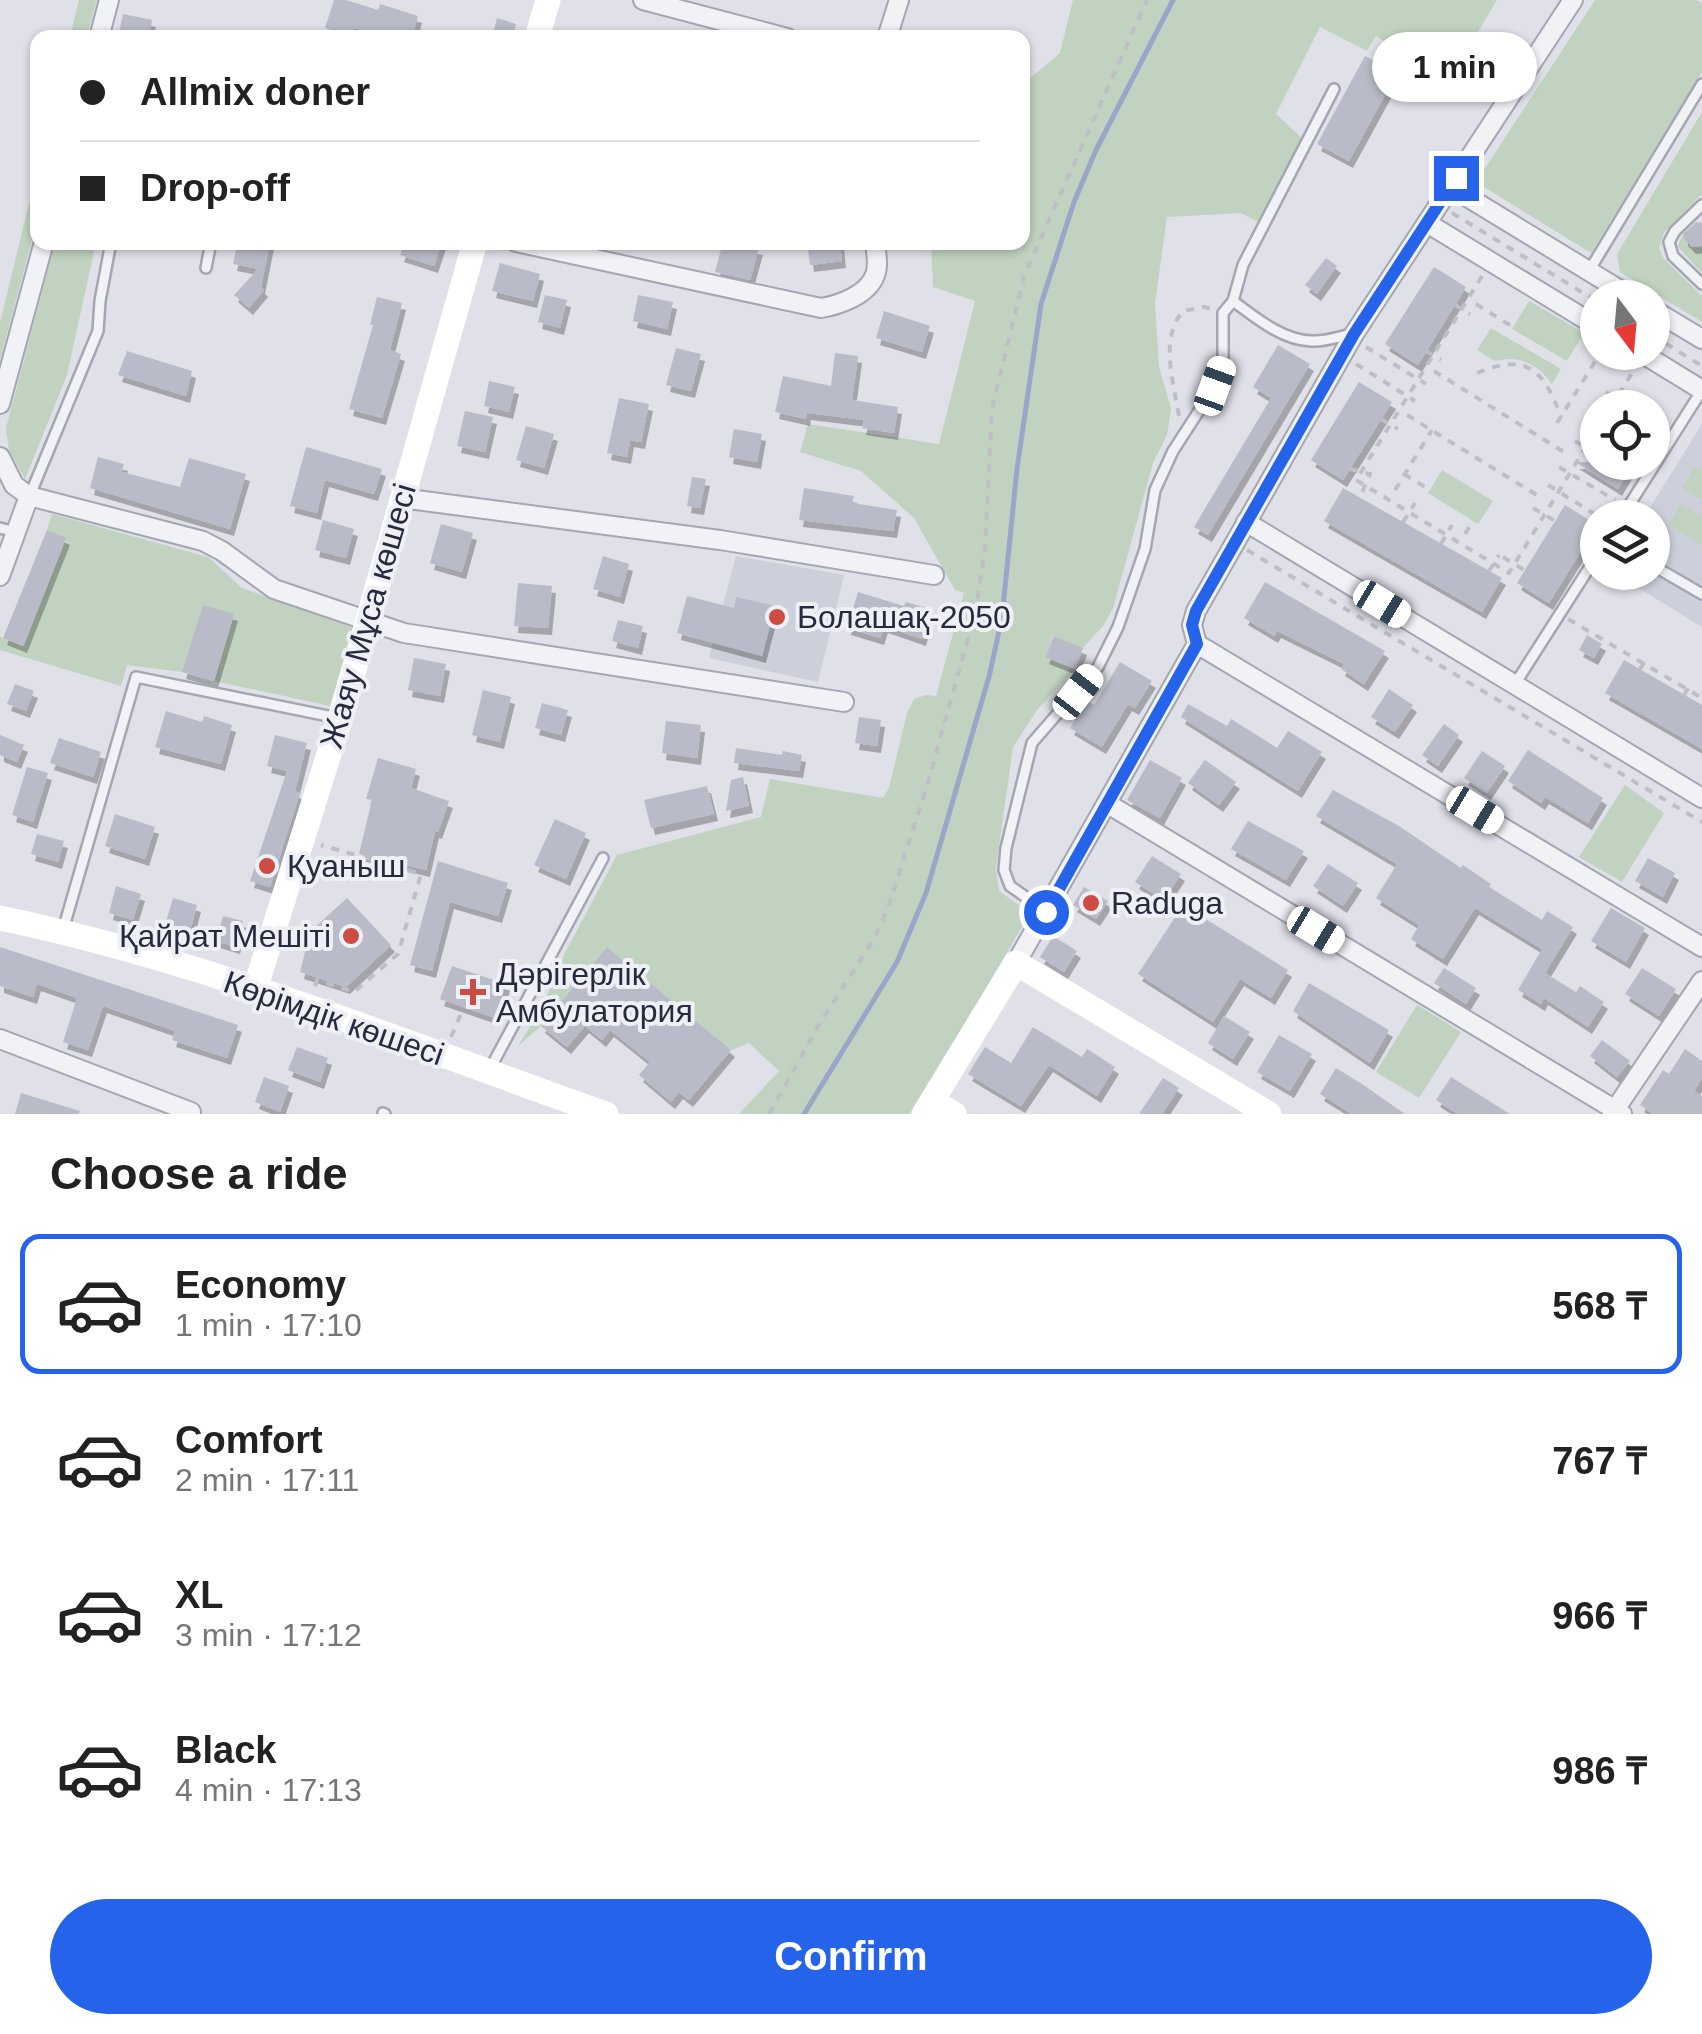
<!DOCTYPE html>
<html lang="en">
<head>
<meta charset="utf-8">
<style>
  body { margin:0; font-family:Arial,sans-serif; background:#f2f2f2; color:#222; height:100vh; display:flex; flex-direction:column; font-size:38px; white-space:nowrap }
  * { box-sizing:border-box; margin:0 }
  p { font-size:32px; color:#767676 }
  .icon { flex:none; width:55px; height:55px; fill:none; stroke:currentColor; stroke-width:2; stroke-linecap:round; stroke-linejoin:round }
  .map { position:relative; height:1114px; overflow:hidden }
  .side { display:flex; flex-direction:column; background:#fff; flex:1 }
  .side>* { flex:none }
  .banner { position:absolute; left:30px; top:30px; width:1000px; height:220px; border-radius:20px; box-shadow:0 2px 8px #0004; display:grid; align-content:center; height:220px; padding:0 50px; background:#fff }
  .needle { width:65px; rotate:164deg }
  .fabs { position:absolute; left:1580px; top:280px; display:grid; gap:20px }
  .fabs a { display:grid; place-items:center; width:90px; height:90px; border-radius:50%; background:#fff; box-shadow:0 2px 8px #0004; font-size:50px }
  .end { position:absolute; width:45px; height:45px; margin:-22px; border:12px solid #2563eb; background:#fff; box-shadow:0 0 0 5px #fff }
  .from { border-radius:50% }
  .bubble { position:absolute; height:70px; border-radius:35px; background:#fff; box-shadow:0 2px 8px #0004; font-size:32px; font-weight:700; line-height:70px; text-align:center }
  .car { position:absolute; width:30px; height:60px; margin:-30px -15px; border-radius:12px; box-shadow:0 0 8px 2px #0007; background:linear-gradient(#fff 24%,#345 0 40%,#fff 0 76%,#345 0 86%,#fff 0) }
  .banner b { display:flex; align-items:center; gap:35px; height:95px; font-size:38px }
  .banner b+b { border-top:2px solid #e0e0e0 }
  .banner i { width:25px; height:25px; background:#222 }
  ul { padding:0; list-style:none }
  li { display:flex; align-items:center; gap:30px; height:140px; margin:0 20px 15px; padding:0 30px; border:5px solid transparent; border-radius:20px }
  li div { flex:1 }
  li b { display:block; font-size:38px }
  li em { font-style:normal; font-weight:700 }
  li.active { border-color:#2563eb }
  li>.icon { width:90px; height:90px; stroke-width:1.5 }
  h2 { padding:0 50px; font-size:45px; line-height:120px }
  .cta { display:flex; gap:20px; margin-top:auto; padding:20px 50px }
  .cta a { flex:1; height:115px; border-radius:60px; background:#2563eb; color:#fff; font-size:40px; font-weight:700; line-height:115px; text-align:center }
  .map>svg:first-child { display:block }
</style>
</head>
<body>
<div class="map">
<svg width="1702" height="1114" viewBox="0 0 1702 1114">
  <defs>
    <filter id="shadow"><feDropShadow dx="4" dy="7" stdDeviation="0" flood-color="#0004"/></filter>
  </defs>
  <rect width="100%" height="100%" fill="#dfe0e8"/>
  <g fill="#cdcfda">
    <polygon points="1702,424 1702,627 1614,573 1652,572 1652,518 1644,517"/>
    <polygon points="736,556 844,575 818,682 709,658"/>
  </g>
  <g fill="#c1d2c0">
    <polygon points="79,0 97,0 87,37 70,37"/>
    <polygon points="1073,0 1497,0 1448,81 1376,36 1367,51 1320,27 1276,114 1305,141 1262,224 1241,213 1167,217 1155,303 1159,366 1171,409 1167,435 1153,463 1113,608 1103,626 1083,648 1053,636 1045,657 1075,669 1037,710 1013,747 996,868 999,891 1030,913 916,1108 908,1114 739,1114 779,1071 749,1043 731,1050 607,947 541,1026 518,1046 541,1009 566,951 617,855 761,817 770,779 883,798 889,788 907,713 914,699 926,695 936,696 964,593 955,590 914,518 861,471 800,452 808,424 939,444 975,301 933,287 931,243 1022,242 1023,84 1060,53"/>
    <polygon points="1595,0 1696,0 1702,3 1702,72 1591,253 1476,182"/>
    <polygon points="1702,112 1702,194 1664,233 1659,248 1664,259 1702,296 1702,322 1620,272 1617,254"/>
    <polygon points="37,170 37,221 0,360 0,323"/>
    <polygon points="1684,230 1684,239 1702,246 1702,273 1678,247"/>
    <polygon points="55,243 96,243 67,375 25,479 9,451 6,428"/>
    <polygon points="1529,301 1584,333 1567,361 1512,329"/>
    <path d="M1491 328 1561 369 1552 384C1538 365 1520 354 1495 361L1477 350Z"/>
    <polygon points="1695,466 1702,470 1702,499 1682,488"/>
    <polygon points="1442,470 1493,501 1478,524 1428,493"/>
    <polygon points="1681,504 1702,516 1702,545 1668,525"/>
    <polygon points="52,514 208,557 242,588 353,628 330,706 214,681 234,615 204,605 182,672 127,665 121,686 0,650 0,637 24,646 66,539 47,530"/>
    <polygon points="1625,785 1664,813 1622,882 1579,857"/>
    <polygon points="1417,1005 1461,1032 1419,1098 1376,1072"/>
  </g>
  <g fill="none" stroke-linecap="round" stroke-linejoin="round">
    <polyline stroke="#99a6c8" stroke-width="5" points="804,1114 897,962 926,893 990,673 1002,617 1017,469 1041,304 1074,202 1096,150 1173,0"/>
  </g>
  <g fill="#b9bbc8" filter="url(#shadow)">
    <polygon points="334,0 346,0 378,10 380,4 418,16 412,38 385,38 355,28 353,37 325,28"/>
    <polygon points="123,14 152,20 149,38 118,38"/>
    <polygon points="497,18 516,24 512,38 492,38"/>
    <polygon points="1365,56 1397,73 1349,161 1317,144"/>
    <polygon points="1696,222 1702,223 1702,246 1692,247 1684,239 1684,233"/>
    <polygon points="238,242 270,242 261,287 264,290 249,308 234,295 258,269 233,264"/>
    <polygon points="405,242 442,242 434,266 400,255"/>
    <polygon points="723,242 759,248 750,280 715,272"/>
    <polygon points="807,242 840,242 842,261 810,265"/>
    <polygon points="1326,258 1337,266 1317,294 1305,285"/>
    <polygon points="500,263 540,274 533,301 492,291"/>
    <polygon points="1434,267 1466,287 1418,365 1385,344"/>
    <polygon points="545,295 567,300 560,328 538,322"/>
    <polygon points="638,295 673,302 667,329 633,321"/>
    <polygon points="377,297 402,303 390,350 401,354 382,418 349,409 373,325 370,325"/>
    <polygon points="884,311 930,326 922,352 876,338"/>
    <polygon points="1278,345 1310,364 1208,535 1194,527 1271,398 1253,387"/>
    <polygon points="676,348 701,354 691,391 666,385"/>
    <polygon points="127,351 192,371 186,396 118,375"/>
    <polygon points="835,353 858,356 852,400 898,407 894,433 862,428 864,420 807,413 806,419 775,412 783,376 831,386"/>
    <polygon points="489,381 515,387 509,412 484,406"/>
    <polygon points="1359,382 1392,402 1343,480 1311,460"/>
    <polygon points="1634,391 1660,408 1624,408"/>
    <polygon points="619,398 649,404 641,442 630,440 627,457 607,453"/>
    <polygon points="465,411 493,417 485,452 457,446"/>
    <polygon points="526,426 554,434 544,468 516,460"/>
    <polygon points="734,429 762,434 757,462 729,457"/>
    <polygon points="306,447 382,469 374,494 325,480 317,513 290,506"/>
    <polygon points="98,457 124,464 122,472 180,487 189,458 246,474 230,529 90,488"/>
    <polygon points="1575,462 1634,462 1618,489"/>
    <polygon points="692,477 706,479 700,508 687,506"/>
    <polygon points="804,488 854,496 852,503 897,510 893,531 799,520"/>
    <polygon points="1343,488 1502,578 1482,612 1324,521"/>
    <polygon points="1565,505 1597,525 1549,603 1517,583"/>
    <polygon points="323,520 354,529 346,558 315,550"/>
    <polygon points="441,524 473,533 462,572 430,563"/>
    <polygon points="47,530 66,538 23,646 3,638"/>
    <polygon points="603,556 629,564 620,597 593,589"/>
    <polygon points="1265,582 1385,651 1364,684 1341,669 1344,664 1277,631 1274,636 1244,618"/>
    <polygon points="518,583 552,586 548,628 514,626"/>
    <polygon points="858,592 904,606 906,602 930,609 922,639 884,626 880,638 847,628"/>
    <polygon points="687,596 734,608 736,597 775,606 762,656 677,633"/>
    <polygon points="203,605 234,614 214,681 182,672"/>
    <polygon points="618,620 643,626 638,648 612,641"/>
    <polygon points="1587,635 1602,644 1594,658 1579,650"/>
    <polygon points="1054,636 1083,648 1075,669 1045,657"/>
    <polygon points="414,658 446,664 440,696 408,690"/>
    <polygon points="1624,660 1702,705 1702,749 1605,693"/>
    <polygon points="1120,662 1152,681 1135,708 1128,704 1102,747 1070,728 1087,701 1094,705"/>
    <polygon points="15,684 34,691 26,711 7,704"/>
    <polygon points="1389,689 1413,705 1395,732 1371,717"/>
    <polygon points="483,690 511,697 500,742 472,735"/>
    <polygon points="542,703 568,710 561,735 535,728"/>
    <polygon points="1188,704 1227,726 1231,719 1277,748 1288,731 1322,752 1298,791 1181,717"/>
    <polygon points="166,711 202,722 204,716 232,725 221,764 155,747"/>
    <polygon points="859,717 881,720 877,746 855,743"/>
    <polygon points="666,721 701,725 697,758 662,753"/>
    <polygon points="1444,724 1459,735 1438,766 1422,755"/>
    <polygon points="0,735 24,745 17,762 0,755"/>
    <polygon points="275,735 307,743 295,791 300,793 270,887 250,881 287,771 267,766"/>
    <polygon points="59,738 101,752 93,777 50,763"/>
    <polygon points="736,748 782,755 783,751 802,755 799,771 734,763"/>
    <polygon points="1528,750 1603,798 1588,823 1545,797 1541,803 1508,781"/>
    <polygon points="1482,751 1505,766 1487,793 1464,778"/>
    <polygon points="378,758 416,769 411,788 449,801 438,832 435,831 426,870 359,854 372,800 366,799"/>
    <polygon points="1150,760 1182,778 1160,818 1127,800"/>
    <polygon points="1205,760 1236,782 1219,805 1188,783"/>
    <polygon points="27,767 48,773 33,822 12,815"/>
    <polygon points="743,777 749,806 726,811 731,780"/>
    <polygon points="707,786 714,814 651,828 644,800"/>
    <polygon points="1333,790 1399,826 1461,868 1463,865 1491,884 1489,887 1542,920 1547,911 1573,927 1545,973 1576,992 1580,986 1604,1002 1588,1027 1544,998 1541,1004 1518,990 1542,949 1475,908 1443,959 1411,939 1419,925 1376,898 1397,864 1316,816"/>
    <polygon points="115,814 155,827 145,859 105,846"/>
    <polygon points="555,819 586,833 566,879 534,865"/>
    <polygon points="1248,821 1304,851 1286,880 1231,849"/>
    <polygon points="37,834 64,841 58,862 31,854"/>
    <polygon points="1152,856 1181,874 1164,900 1135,882"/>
    <polygon points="1648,858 1675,873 1663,897 1635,881"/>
    <polygon points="438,861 508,883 498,916 450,902 432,971 410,965"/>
    <polygon points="1328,864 1358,883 1343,906 1313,886"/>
    <polygon points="116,886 141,894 133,920 109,913"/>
    <polygon points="1084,887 1108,901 1096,919 1073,905"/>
    <polygon points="173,898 197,905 190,931 165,925"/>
    <polygon points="347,898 391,945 346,987 300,972 310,932"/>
    <polygon points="1183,905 1288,970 1271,998 1240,979 1213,1022 1138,974"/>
    <polygon points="1611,908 1645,928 1626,962 1591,941"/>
    <polygon points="223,916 243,921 236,947 216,941"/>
    <polygon points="1053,936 1077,951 1064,972 1040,957"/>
    <polygon points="0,947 238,1025 227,1058 172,1040 175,1031 103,1006 88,1050 63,1042 77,998 37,984 33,997 0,986"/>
    <polygon points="607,947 731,1050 689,1100 679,1092 671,1102 639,1075 650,1062 610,1030 602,1040 585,1026 567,1047 541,1026"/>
    <polygon points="452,966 506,984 495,1018 440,999"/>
    <polygon points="1444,968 1476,988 1466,1004 1434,983"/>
    <polygon points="1642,968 1676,989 1659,1016 1625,994"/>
    <polygon points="1309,983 1389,1030 1370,1063 1293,1011"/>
    <polygon points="1224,1016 1250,1032 1233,1059 1208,1043"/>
    <polygon points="1033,1027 1082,1057 1087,1049 1115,1067 1097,1096 1049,1065 1021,1106 968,1074 985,1047 1011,1063"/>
    <polygon points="1279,1035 1312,1054 1290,1091 1257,1072"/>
    <polygon points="1602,1040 1630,1061 1617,1077 1590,1056"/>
    <polygon points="297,1047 328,1058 320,1082 288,1070"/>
    <polygon points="1685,1049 1702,1061 1702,1078 1694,1091 1702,1096 1702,1114 1653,1114 1640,1105 1663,1070 1669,1074"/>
    <polygon points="1336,1068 1362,1084 1405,1114 1352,1114 1320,1094"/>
    <polygon points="264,1077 289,1086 280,1112 255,1102"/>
    <polygon points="1451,1077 1510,1114 1458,1114 1436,1100"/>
    <polygon points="1163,1078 1179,1088 1162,1114 1139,1114"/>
    <polygon points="21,1093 80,1111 79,1114 15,1114"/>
  </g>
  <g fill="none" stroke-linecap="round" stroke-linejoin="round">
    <g stroke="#a4a6b2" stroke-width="14">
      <g id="lane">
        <polyline points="1702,205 1675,231 1669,242 1673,256 1702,284"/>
        <polyline points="206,268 211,242"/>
        <polyline points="1589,271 1702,84"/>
        <polyline points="1233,301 1243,265 1334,89"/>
        <polyline points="30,495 98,331 100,301 111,242"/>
        <polyline points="1621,518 1702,390"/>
        <polyline points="0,528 16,532"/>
        <polyline points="1652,565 1702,594"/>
        <polyline points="1515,684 1598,554"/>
        <path d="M1046 911 1010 886 1004 870 1006 848 1032 743 1098 667 1118 627 1145 549 1155 490 1173 451 1215 386 1223 364V313L1233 301C1256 318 1282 340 1311 341 1324 342 1339 337 1351 334"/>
        <polyline points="63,930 136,677 338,718"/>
        <polyline points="491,1067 603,858"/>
        <polyline points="383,1113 385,1114"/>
      </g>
    </g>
    <g stroke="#a4a6b2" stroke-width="22">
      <g id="street">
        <polyline points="643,0 787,38"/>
        <polyline points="99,38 109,0"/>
        <polyline points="887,38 899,0"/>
        <polyline points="1451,187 1633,298"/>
        <polyline points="1427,223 1598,327"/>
        <path d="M516 242 821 308C839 305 868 295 875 275 879 266 876 252 875 242"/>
        <polyline points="1652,309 1702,339"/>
        <polyline points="1640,352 1702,390"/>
        <polyline points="0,404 44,242"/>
        <polyline points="0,457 14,485 29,496 203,541 222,551 274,589 404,633 844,702"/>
        <polyline points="401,498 720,540 934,575"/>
        <polyline points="1246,522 1702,798"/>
        <polyline points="0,576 29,496"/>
        <polyline points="1197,644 1702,947"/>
        <polyline points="1108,804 1622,1114"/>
        <polyline points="1016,963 1197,644 1192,625 1196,611 1354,334 1573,0"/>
        <polyline points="0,1039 191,1112"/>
        <polyline points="1612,1114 1702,981"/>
      </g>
    </g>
    <g stroke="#bdbec6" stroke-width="4" stroke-dasharray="8 8" stroke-linecap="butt">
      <polyline points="1452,213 1598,302"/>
      <polyline points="1482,276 1356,480 1509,573 1598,427"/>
      <polyline points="1476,304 1513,327"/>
      <polyline points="1455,305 1470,314"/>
      <polyline points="1652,335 1702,366"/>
      <polyline points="1366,347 1426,384"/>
      <polyline points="1426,351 1441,360"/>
      <polyline points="1611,352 1626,361"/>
      <polyline points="1356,364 1415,401"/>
      <polyline points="1434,371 1567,454"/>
      <path d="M1477 373C1527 352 1544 370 1561 417"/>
      <polyline points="1606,392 1625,406"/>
      <polyline points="1610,408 1636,367"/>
      <polyline points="1407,415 1540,497"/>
      <path d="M1179 416C1174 384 1159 339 1183 311L1204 307 1214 310"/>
      <polyline points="1381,419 1398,429"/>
      <polyline points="1557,423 1601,352"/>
      <polyline points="1575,441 1595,454"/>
      <polyline points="1559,467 1615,500"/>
      <polyline points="1350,469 1370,474 1360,497"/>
      <polyline points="1404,474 1430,490"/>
      <polyline points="1548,485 1601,518"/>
      <polyline points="1395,490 1432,430"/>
      <polyline points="1533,508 1555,521"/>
      <polyline points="1403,522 1415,503"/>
      <polyline points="1465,534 1473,521"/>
      <polyline points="1441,544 1452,525"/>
      <polyline points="1247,550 1702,822"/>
      <polyline points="1503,557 1524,570"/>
      <polyline points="1489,571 1499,555"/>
      <polyline points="1568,619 1702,698"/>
      <polyline points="1640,669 1648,656"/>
      <polyline points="1684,695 1692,682"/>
      <polyline points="315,986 317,980 354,992 398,954 421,874 321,845"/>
      <polyline points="451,1037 464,1007"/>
      <polyline points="769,1114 820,1023 874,939 888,908 929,779 976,609 985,547 992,409 1024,276 1147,0"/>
    </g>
    <use href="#lane" stroke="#f1f2f6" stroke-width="9"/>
    <use href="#street" stroke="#f1f2f6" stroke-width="18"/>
    <g stroke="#fff" stroke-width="25">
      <polyline points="537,38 548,0"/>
      <path d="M0 918C208 961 407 1044 606 1114"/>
      <polyline points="255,989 340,719 475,242"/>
      <polyline points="932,1101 954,1114"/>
      <polyline points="924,1114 1016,963 1269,1114"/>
    </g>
  </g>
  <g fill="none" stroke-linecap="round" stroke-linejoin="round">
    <polyline stroke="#2563eb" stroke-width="12" points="1046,912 1197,644 1192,625 1196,611 1354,334 1456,178"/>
  </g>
  <g fill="#ce4c43" stroke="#eef0f6" stroke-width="4">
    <circle cx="777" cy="617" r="10"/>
    <circle cx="267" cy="866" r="10"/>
    <circle cx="1091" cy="903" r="10"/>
    <circle cx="351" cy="936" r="10"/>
    <path d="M468 977h10v10h10v10h-10v10h-10v-10h-10v-10h10z"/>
  </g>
  <g text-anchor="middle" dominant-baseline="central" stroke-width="8" stroke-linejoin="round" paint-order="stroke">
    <g font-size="32" fill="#282b3f" stroke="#eef0f6">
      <text transform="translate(368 616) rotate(-74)">Жаяу Мұса көшесі</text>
      <text transform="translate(334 1018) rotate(19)">Көрімдік көшесі</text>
    </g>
    <g font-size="32" fill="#282b3f" stroke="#eef0f6" text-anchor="start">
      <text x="797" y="617">Болашақ-2050</text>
      <text x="287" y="866">Қуаныш</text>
      <text x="1111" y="903">Raduga</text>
      <text x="331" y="936" text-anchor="end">Қайрат Мешіті</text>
      <text x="496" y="974">Дәрігерлік<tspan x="496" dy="37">Амбулатория</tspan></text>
    </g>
  </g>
</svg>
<div class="fabs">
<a><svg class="needle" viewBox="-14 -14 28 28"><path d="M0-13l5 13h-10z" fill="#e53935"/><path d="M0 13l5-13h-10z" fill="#767676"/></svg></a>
<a><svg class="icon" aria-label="locate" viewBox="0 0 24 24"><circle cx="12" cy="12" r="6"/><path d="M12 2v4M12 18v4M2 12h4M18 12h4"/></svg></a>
<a><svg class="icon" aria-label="layers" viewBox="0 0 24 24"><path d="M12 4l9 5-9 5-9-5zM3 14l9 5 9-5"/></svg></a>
</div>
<i class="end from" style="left:1046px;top:912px"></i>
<i class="end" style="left:1456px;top:178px"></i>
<div class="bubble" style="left:1372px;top:32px;width:165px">1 min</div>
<i class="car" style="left:1215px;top:386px;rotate:20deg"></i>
<i class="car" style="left:1382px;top:604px;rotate:121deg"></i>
<i class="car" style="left:1078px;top:692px;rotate:38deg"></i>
<i class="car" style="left:1475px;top:810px;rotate:121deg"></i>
<i class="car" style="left:1316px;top:930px;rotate:121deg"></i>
<div class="banner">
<b><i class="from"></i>Allmix doner</b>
<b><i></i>Drop-off</b>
</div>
</div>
<section class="side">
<h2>Choose a ride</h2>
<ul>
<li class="active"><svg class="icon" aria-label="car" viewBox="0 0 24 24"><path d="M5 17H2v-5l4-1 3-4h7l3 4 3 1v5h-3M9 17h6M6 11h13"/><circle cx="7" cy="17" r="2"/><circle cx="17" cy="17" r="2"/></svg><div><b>Economy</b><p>1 min · 17:10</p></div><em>568 ₸</em></li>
<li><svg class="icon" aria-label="car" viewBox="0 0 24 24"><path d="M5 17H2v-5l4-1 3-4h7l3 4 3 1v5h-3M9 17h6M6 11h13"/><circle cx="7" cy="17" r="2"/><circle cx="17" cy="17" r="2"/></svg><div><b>Comfort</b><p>2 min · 17:11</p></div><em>767 ₸</em></li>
<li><svg class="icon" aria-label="car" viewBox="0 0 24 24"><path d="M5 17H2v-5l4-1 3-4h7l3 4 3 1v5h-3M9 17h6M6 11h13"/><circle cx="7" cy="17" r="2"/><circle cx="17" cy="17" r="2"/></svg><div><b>XL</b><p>3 min · 17:12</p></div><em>966 ₸</em></li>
<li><svg class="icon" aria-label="car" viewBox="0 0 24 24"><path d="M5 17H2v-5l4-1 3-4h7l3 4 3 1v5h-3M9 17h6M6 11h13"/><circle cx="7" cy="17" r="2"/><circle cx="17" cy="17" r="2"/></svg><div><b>Black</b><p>4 min · 17:13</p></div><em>986 ₸</em></li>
</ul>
<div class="cta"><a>Confirm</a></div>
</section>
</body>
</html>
